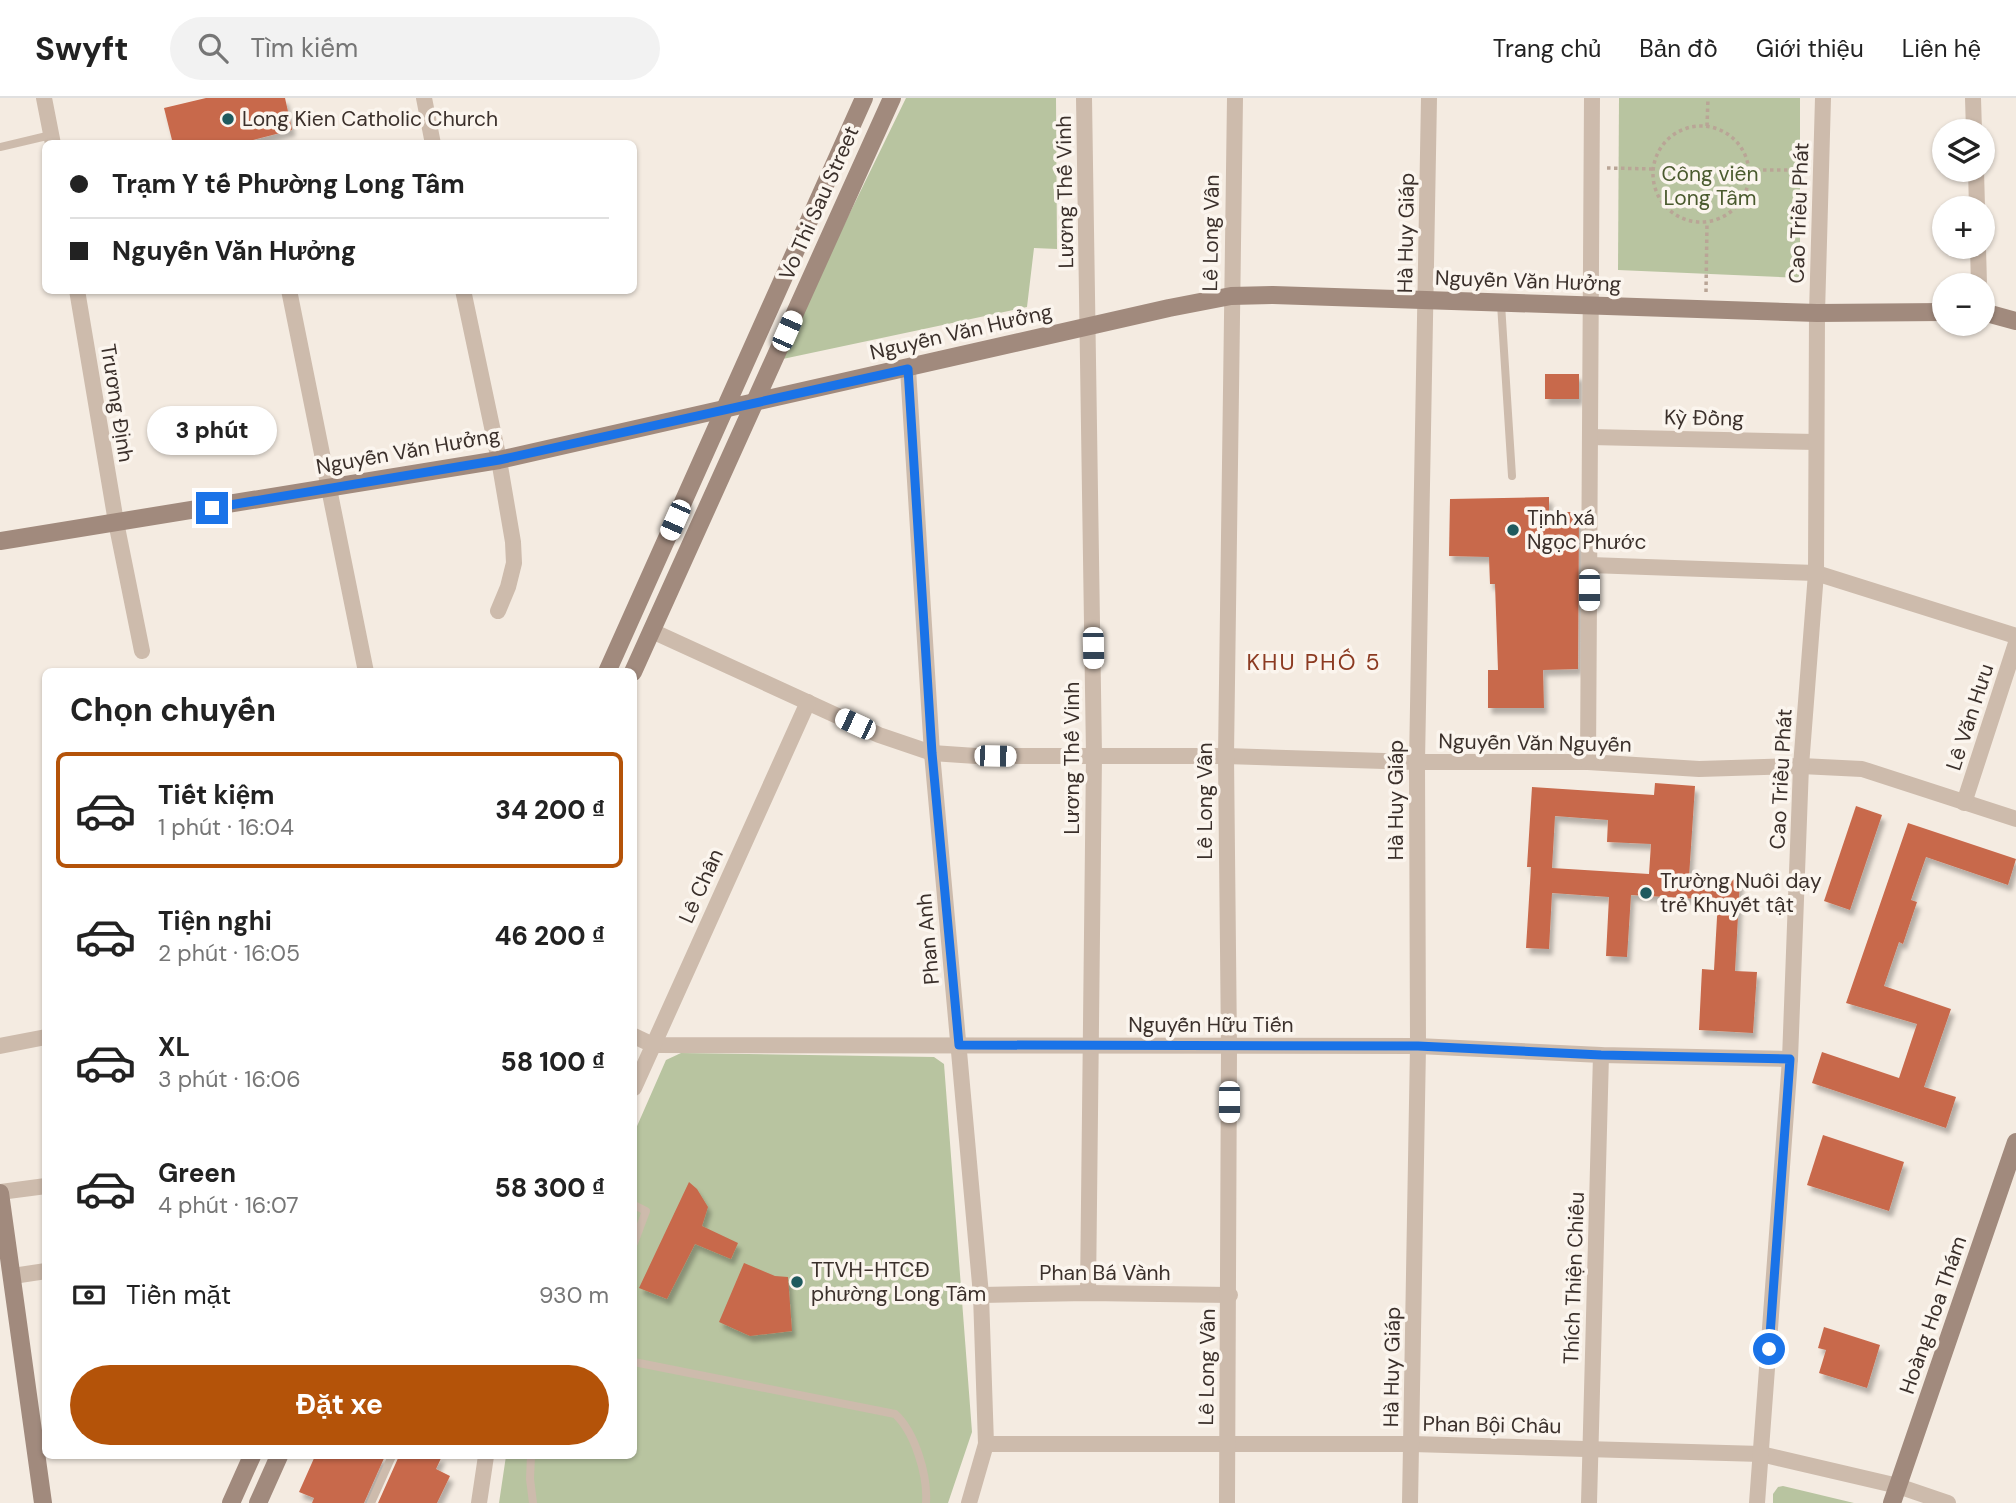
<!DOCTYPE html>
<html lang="vi">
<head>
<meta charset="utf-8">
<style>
  body { margin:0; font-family:"DM Sans",sans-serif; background:#f2f2f2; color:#222; height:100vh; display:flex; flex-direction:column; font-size:26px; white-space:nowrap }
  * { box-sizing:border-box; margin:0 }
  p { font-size:23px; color:#767676 }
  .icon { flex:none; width:38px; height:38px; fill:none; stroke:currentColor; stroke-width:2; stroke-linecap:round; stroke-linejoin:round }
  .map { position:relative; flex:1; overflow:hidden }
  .details { position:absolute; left:42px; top:570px; width:595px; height:791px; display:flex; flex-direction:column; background:#fff; border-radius:10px; box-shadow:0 2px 5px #0004 }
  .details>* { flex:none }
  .hud { position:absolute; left:42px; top:42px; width:595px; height:154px; border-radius:10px; box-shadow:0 2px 5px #0004; display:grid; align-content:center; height:154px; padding:0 28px; background:#fff }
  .fabs { position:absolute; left:1932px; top:21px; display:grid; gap:14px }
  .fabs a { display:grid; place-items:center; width:63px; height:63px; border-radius:50%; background:#fff; box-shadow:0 2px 5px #0004; font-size:35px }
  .end { position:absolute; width:32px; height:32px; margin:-16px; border:9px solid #1a73e8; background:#fff; box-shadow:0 0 0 4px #fff }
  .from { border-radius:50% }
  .bubble { position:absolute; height:49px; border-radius:24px; background:#fff; box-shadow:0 2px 5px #0004; font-size:23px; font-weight:800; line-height:49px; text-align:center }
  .car { position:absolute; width:21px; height:42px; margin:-21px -10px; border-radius:9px; box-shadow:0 0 5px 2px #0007; background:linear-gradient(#fff 24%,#345 0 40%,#fff 0 76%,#345 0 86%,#fff 0) }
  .hud b { display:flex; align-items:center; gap:24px; height:66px; font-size:26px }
  .hud b+b { border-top:2px solid #e0e0e0 }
  .hud i { width:18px; height:18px; background:#222 }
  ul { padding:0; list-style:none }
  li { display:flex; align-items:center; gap:21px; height:116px; margin:0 14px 10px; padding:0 14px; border:4px solid transparent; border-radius:10px }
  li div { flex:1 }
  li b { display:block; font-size:26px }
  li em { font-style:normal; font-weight:800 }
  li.selected { border-color:#b45309 }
  li>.icon { width:63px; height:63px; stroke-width:1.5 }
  h2 { padding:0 28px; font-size:32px; line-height:84px }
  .pay { display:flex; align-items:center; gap:18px; height:77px; padding:0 28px; font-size:26px }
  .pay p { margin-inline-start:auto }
  .cta { display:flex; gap:14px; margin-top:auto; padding:14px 28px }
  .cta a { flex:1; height:80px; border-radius:42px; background:#b45309; color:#fff; font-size:28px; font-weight:800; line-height:80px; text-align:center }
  header { display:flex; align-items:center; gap:42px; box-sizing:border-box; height:98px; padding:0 35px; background:#fff; border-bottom:2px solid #e0e0e0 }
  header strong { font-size:33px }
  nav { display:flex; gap:38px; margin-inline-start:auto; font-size:24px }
  .search { width:490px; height:63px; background:#f2f2f2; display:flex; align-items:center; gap:18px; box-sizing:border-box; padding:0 24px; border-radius:38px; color:#767676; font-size:26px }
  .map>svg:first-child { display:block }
</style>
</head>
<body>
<header>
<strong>Swyft</strong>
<div class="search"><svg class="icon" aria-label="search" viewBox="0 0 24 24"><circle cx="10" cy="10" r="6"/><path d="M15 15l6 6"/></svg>Tìm kiếm</div>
<nav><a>Trang chủ</a><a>Bản đồ</a><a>Giới thiệu</a><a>Liên hệ</a></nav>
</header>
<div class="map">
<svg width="2016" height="1405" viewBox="0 0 2016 1405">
  <defs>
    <filter id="shadow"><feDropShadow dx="3.5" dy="6" stdDeviation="2" flood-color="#0004"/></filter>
  </defs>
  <rect width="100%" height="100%" fill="#f4ebe1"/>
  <g fill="#b8c4a0">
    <polygon points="906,0 1056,0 1057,151 1034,150 1027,209 778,262"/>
    <polygon points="1619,0 1800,0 1800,180 1618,172"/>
    <polygon points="681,955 934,959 944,966 972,1334 948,1405 499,1405 506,1358 634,1358 634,1035 666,962"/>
    <polygon points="1783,1388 1854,1405 1773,1405 1773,1396 1778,1389"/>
  </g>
  <g fill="#c8694b" fill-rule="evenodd" filter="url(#shadow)">
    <polygon points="206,0 285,0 292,32 237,46 173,46 164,10"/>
    <rect x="1545" y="276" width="34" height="25"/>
    <polygon points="1549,399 1549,414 1579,414 1578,571 1543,572 1544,610 1488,610 1488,572 1498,572 1495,486 1490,486 1489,459 1449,458 1450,401"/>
    <path d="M1655 685 1695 688 1689 779 1740 782 1735 873 1757 874 1753 935 1699 932 1702 871 1714 872 1718 802 1631 797 1627 859 1606 858 1609 799 1552 795 1549 851 1526 850 1531 769H1527L1532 689 1654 697ZM1555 718 1608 722 1607 744 1651 746 1649 776 1552 770Z"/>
    <polygon points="1856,708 1882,717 1850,812 1824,803"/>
    <polygon points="1908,725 2016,761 2008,787 1926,759 1911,802 1917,804 1903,846 1899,844 1884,888 1951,911 1924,989 1956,999 1946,1030 1812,985 1822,954 1899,980 1917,926 1846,905"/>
    <polygon points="1823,1037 1904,1064 1889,1113 1807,1087"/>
    <polygon points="689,1084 697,1091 708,1109 702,1128 738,1145 731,1161 695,1146 667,1201 639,1190"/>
    <polygon points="744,1165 775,1178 788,1179 792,1233 750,1238 719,1224"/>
    <polygon points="1824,1229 1880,1247 1867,1290 1819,1275 1826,1252 1818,1250"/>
    <polygon points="315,1358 385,1358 364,1405 312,1405 314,1400 299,1394"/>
    <polygon points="399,1358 442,1358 436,1371 450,1378 437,1405 378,1405"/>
  </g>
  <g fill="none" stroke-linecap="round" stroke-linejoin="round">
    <g stroke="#b9a596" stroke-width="3.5" stroke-dasharray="3.5 3.5" stroke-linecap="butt">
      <circle cx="1701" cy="76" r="48"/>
      <polyline points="1707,28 1708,0"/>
      <polyline points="1607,70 1654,71"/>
      <polyline points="1749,72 1795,72"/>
      <polyline points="1706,194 1707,124"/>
    </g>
    <g stroke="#cdbbac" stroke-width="8">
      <polyline points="0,49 51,37"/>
      <polyline points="1501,206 1512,378"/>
      <polyline points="634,1107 646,1113 634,1145"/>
      <path d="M634 1264 895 1316C915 1334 928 1378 926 1405"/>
      <polyline points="531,1358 530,1381 533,1405"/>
      <polyline points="371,1405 392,1358"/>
    </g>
    <g stroke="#cdbbac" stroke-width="16">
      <polyline points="44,0 53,46"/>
      <polyline points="424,0 433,46"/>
      <polyline points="1084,0 1094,657 1088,1195"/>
      <polyline points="1973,0 1974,33"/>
      <polyline points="1976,72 1977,110"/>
      <polyline points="1978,149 1979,187"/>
      <polyline points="77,192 116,424 142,553"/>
      <polyline points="289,192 366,574"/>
      <polyline points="463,192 499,362 513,444 514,465 508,489 498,513"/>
      <polyline points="908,271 932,655 981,1197 986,1346 969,1405"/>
      <polyline points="1590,339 1816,344"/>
      <polyline points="1590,467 1816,475 2016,538"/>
      <polyline points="652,533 879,637 932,655 976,658 1226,658 1417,664 1588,664 1699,671 1801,668 1862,671 2016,721"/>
      <polyline points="1588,664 1592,0"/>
      <polyline points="1964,705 2016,545"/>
      <polyline points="634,938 653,947 1418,948 1601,957 1790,961"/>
      <polyline points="0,948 46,939"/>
      <polyline points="634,990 808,604"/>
      <polyline points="0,1094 46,1088"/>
      <polyline points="13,1178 46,1173"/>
      <polyline points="981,1197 1088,1195 1230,1197"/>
      <polyline points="986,1346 1412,1346 1761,1356 1898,1388 1948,1405"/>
      <polyline points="479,1405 486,1358"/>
      <polyline points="1227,1405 1229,949 1226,658 1235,0"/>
      <polyline points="1410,1405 1418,948 1417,664 1429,0"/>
      <polyline points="1589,1405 1601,957"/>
      <polyline points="1757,1405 1790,961 1801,668 1816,475 1817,215 1823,0"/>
    </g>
    <g stroke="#a18a7d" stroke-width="18">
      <polyline points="1983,214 2016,223"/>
      <polyline points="0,443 499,362 1169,210 1231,198 1273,197 1817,215 1944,214"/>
      <polyline points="607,574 864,0"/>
      <polyline points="633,574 892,0"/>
      <polyline points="0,1095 43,1405"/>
      <polyline points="231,1405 252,1358"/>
      <polyline points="258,1405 279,1358"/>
      <polyline points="1892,1405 2016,1044"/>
    </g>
  </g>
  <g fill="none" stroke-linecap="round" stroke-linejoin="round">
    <polyline stroke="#1a73e8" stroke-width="9" points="212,410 499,362 908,271 932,655 959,947 1418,948 1601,957 1790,961 1769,1251"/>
  </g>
  <g fill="#1f5a5e" stroke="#fbf5ee" stroke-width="2.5">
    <circle cx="228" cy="21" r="7"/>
    <circle cx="1513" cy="432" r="7"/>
    <circle cx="1646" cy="795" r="7"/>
    <circle cx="797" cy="1184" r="7"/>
  </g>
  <g text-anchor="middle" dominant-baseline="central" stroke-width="7" stroke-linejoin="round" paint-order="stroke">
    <g font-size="21" fill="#3b302b" stroke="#fbf5ee" text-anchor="start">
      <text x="242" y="21">Long Kien Catholic Church</text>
      <text x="1527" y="420">Tịnh xá<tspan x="1527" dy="24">Ngọc Phước</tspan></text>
      <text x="1660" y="783">Trường Nuôi dạy<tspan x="1660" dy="24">trẻ Khuyết tật</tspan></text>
      <text x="811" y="1172">TTVH-HTCĐ<tspan x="811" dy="24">phường Long Tâm</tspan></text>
    </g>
    <g font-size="21" fill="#4a5a2e" stroke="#fbf5ee">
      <text x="1710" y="76">Công viên<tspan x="1710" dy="24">Long Tâm</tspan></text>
    </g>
    <g font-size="21" fill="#3b302b" stroke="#fbf5ee">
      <text transform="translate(1065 94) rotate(-91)">Lương Thế Vinh</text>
      <text transform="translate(819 105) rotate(-66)">Vo Thi Sau Street</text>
      <text transform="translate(1799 115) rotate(-88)">Cao Triều Phát</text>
      <text transform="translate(1211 135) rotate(-89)">Lê Long Vân</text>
      <text transform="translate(1406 135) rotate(-89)">Hà Huy Giáp</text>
      <text transform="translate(1528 183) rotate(2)">Nguyễn Văn Hưởng</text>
      <text transform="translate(961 234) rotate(-13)">Nguyễn Văn Hưởng</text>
      <text transform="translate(117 305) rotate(81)">Trương Định</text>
      <text transform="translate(1704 320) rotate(1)">Kỳ Đồng</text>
      <text transform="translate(408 353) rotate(-10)">Nguyễn Văn Hưởng</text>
      <text transform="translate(1970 619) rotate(-72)">Lê Văn Hưu</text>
      <text transform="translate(1535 645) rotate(1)">Nguyễn Văn Nguyễn</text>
      <text transform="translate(1072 660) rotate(-90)">Lương Thế Vinh</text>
      <text transform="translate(1781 681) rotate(-87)">Cao Triều Phát</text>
      <text transform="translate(1396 702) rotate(-90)">Hà Huy Giáp</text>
      <text transform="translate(1205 703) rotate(-90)">Lê Long Vân</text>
      <text transform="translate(701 788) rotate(-66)">Lê Chân</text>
      <text transform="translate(928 841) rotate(-95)">Phan Anh</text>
      <text x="1211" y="927">Nguyễn Hữu Tiến</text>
      <text x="1105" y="1175">Phan Bá Vành</text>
      <text transform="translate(1574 1180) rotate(-88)">Thích Thiện Chiếu</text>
      <text transform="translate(1933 1217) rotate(-71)">Hoàng Hoa Thám</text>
      <text transform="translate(1207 1269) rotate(-89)">Lê Long Vân</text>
      <text transform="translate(1392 1269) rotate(-89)">Hà Huy Giáp</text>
      <text transform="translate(1492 1327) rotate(1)">Phan Bội Châu</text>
    </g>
    <g font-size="23" letter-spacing="2" fill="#8c3b22" stroke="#fbf5ee">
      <text x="1314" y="564">KHU PHỐ 5</text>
    </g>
  </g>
</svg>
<div class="fabs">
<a><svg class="icon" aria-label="layers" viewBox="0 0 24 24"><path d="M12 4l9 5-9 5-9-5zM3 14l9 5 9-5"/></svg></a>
<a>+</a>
<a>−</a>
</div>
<i class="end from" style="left:1769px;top:1251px"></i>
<i class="end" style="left:212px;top:410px"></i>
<div class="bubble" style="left:147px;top:308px;width:130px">3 phút</div>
<i class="car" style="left:787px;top:233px;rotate:24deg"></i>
<i class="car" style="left:675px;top:422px;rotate:204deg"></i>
<i class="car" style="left:1589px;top:492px;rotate:180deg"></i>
<i class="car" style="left:1093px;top:550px;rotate:179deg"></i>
<i class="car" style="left:855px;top:626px;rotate:295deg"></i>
<i class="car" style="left:995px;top:658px;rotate:91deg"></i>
<i class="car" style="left:1229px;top:1004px;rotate:180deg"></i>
<div class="hud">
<b><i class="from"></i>Trạm Y tế Phường Long Tâm</b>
<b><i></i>Nguyễn Văn Hưởng</b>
</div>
<section class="details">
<h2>Chọn chuyến</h2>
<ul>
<li class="selected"><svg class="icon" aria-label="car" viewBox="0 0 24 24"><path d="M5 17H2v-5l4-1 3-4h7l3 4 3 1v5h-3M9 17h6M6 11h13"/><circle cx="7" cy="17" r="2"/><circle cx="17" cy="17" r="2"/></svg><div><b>Tiết kiệm</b><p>1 phút · 16:04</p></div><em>34 200 ₫</em></li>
<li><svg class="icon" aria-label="car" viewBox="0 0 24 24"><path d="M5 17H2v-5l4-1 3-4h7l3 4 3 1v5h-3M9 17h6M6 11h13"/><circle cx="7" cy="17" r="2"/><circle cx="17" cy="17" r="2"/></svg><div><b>Tiện nghi</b><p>2 phút · 16:05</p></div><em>46 200 ₫</em></li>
<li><svg class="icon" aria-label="car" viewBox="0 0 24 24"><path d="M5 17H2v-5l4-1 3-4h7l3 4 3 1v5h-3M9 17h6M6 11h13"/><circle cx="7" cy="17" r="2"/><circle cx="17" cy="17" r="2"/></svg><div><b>XL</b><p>3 phút · 16:06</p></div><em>58 100 ₫</em></li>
<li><svg class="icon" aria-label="car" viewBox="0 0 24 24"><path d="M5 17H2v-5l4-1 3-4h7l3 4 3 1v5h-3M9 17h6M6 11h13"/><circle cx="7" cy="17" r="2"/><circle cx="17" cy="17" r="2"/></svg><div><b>Green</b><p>4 phút · 16:07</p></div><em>58 300 ₫</em></li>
</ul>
<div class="pay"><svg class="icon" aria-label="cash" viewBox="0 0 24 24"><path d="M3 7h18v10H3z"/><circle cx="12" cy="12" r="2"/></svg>Tiền mặt<p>930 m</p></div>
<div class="cta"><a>Đặt xe</a></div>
</section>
</div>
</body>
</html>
